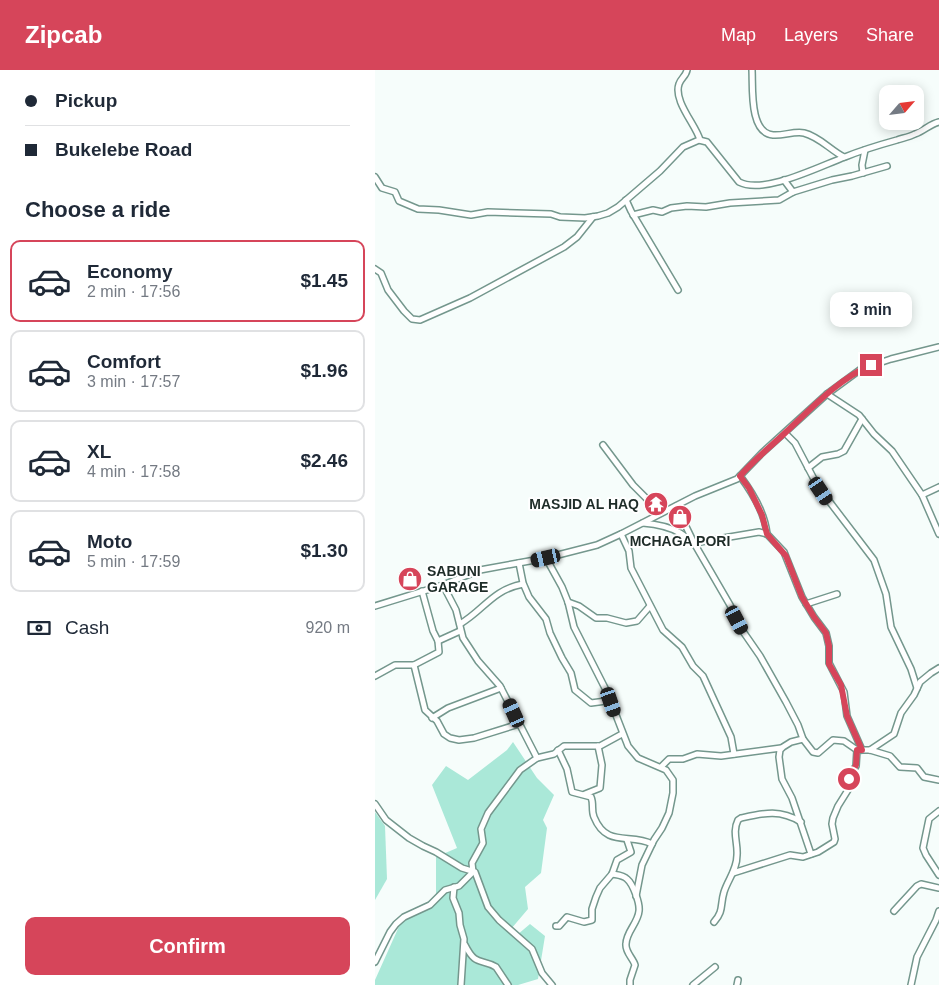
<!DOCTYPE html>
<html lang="en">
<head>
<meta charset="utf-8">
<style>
  body { margin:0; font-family:Helvetica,sans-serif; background:#f6f6f7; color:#1f2937; height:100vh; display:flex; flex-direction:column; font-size:19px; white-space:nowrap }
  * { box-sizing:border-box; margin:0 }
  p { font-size:16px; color:#747a83 }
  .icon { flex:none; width:28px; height:28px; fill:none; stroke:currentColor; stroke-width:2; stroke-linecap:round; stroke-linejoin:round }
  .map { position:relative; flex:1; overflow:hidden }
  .drawer { display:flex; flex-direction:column; background:#fff; width:375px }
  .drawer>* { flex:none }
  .banner { display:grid; align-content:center; height:110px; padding:0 25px; background:#fff }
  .needle { width:32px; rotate:62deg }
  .tools { position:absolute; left:504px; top:15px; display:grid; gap:10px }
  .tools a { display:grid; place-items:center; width:45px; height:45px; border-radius:10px; background:#fff; box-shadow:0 2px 12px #0003; font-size:25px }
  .end { position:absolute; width:22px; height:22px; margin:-11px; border:6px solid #d6455a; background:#fff; box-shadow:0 0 0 2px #fff }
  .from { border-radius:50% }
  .bubble { position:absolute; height:35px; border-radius:10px; background:#fff; box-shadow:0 2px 12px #0003; font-size:16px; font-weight:600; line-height:35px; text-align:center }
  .car { position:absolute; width:15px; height:30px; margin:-15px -8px; border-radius:6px; box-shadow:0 0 4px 1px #0007; background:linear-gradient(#222 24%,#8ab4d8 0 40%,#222 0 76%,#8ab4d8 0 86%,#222 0) }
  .banner b { display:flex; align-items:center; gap:18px; height:48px; font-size:19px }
  .banner b+b { border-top:1px solid #e0e1e3 }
  .banner i { width:12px; height:12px; background:#1f2937 }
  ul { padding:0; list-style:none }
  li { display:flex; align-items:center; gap:15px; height:82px; margin:0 10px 8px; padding:0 15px; border:2px solid #e0e1e3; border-radius:10px }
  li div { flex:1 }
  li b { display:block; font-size:19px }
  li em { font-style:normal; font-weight:600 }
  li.on { border-color:#d6455a }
  li>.icon { width:45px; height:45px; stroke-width:1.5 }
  h2 { padding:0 25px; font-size:22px; line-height:60px }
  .pay { display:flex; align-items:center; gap:12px; height:55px; padding:0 25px; font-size:19px }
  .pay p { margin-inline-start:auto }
  .primary-button { display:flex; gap:10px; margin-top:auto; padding:10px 25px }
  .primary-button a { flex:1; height:58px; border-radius:10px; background:#d6455a; color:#fff; font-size:20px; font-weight:600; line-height:58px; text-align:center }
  header { display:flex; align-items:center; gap:30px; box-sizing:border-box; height:70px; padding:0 25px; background:#d6455a; color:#fff }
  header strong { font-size:24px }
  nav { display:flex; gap:28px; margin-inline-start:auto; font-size:18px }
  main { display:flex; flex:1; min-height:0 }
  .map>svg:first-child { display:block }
</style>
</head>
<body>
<header>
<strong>Zipcab</strong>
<nav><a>Map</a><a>Layers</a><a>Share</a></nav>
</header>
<main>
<section class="drawer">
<div class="banner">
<b><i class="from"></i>Pickup</b>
<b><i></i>Bukelebe Road</b>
</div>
<h2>Choose a ride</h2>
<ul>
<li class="on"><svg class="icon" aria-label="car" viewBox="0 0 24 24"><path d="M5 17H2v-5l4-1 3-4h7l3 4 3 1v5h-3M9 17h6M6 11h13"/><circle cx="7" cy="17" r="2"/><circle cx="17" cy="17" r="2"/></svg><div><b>Economy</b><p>2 min · 17:56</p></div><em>$1.45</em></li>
<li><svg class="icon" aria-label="car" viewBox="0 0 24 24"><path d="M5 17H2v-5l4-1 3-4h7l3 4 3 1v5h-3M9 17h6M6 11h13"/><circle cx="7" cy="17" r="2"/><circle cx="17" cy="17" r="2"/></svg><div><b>Comfort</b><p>3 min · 17:57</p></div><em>$1.96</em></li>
<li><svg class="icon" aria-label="car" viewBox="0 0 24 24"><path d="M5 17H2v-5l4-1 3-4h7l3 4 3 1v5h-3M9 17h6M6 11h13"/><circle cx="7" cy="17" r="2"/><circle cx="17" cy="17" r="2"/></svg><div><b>XL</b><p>4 min · 17:58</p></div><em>$2.46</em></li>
<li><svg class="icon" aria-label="car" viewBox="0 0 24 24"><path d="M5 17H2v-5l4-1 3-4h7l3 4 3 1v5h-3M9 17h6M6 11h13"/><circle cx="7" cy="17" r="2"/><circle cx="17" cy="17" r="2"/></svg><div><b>Moto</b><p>5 min · 17:59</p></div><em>$1.30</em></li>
</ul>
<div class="pay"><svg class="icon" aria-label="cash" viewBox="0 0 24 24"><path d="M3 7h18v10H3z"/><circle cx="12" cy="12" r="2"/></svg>Cash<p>920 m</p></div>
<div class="primary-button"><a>Confirm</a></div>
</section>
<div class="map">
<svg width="564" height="915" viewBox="0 0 564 915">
  <rect width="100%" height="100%" fill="#f6fdfb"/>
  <g fill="#aae8d8">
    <polygon points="138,672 162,708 179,725 168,750 172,758 166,803 150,817 153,839 136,859 142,865 155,854 170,866 163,909 143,915 0,915 0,910 30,843 61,828 61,787 82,778 57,715 71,696 93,710 132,680"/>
    <polygon points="0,742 10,756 12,809 0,830"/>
  </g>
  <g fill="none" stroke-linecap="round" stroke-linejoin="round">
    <g stroke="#74978d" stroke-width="8">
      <g id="minor">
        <path d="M312 0C311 6 306 8 304 14 298 31 321 55 325 70"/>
        <path d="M377 0C378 17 374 63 398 65 408 66 419 61 429 63 445 67 455 80 469 87"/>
        <polyline points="488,103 487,95 490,80"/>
        <path d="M0 107 7 118 20 122 24 131 43 139 64 140 96 145 113 142 176 144 185 147 210 148 223 146 233 143 243 137 285 101 308 77 324 70 332 72 364 112C389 125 445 96 470 87 487 80 504 75 522 70 528 68 534 67 540 64 549 61 555 54 564 52"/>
        <polyline points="409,110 418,122"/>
        <polyline points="251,130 256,141 303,220"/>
        <polyline points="258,145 278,140 287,142 296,138 312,136 331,137 355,133 404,130 418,122 457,110 477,106 512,96"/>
        <polyline points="0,199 6,203 13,220 29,241 37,249 45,250 95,228 189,177 202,167 218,147"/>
        <polyline points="452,324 484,345 499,364 517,381 547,425 564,464"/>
        <polyline points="410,363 420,373 440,411 454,431 499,490 511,524 516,557 536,599 542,618"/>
        <polyline points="228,375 258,415 286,443"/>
        <polyline points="433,398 447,387 463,384 469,381 487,349"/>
        <path d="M365 406C377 422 390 444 392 464"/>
        <polyline points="547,425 564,417"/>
        <polyline points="301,436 319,473 355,535 367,560 385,586 411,632 423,655 428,669 438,682 443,683 458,670 469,671 482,680 495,680 515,686 525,697 542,698 549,707 564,710"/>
        <path d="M268 453C280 454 295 457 305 463 310 466 314 470 319 473L384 462 392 464 409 482 427 527 439 547 451 563 454 576V593L469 622 472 646 487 680"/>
        <polyline points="246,464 254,481 256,498 288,560 307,577 318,596 328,606 356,667 359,684"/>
        <polyline points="171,488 187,517 193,532 199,557 232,622 253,676 263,688 291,700 298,710 298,723 294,743 287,758 279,770 267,795 261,826"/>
        <polyline points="144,493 148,513 154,527 171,549 175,563 187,588 196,603 200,620 216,633 231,631 236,632"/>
        <polyline points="193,532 204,536 221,548 232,548 251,553 262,551 275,536"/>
        <polyline points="431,534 462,524"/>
        <polyline points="0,536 68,515 105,500 171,488 222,475 246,464 320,426 362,409 387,383 452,324 486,299 516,289 564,277"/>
        <path d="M85 554C110 539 117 520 148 514"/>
        <polyline points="63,571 85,561"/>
        <polyline points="39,595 50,640 62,651 69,664 75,668 84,670 99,668 144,654"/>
        <polyline points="0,606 20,595 39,595 64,582 63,571 58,561 47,521"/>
        <polyline points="57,648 73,638 126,618"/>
        <polyline points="428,669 416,672 408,677 405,680 404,687 407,709 417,728 436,784"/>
        <path d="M183 680 192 699 197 722 216 727C219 734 216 740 219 747 232 779 256 762 277 774"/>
        <polyline points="495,680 519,664 526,643 539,625 545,612 556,603 564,598"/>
        <polyline points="162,688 179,684 189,676 225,676 247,664"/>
        <polyline points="286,697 294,689 308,689 322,684 346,686 406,678"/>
        <polyline points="210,724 225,718 227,695 223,676"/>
        <polyline points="0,734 11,750 34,768 48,776 61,782 87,798 100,802 113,837 124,850 157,879 167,903 177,915"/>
        <polyline points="564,741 554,749 548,778 551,785 564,805"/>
        <polyline points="358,803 415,785 428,787 443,782 459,772 460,769 457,754 458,748 463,736 473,720 474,707 481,696 482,680"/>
        <path d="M237 804C242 805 248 805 252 809 258 814 265 833 264 841 263 853 251 862 251 874 250 882 258 888 260 895L255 910V915"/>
        <polyline points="79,817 78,828 84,843 85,855 89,869 86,915"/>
        <polyline points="519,841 542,816 546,814 564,818"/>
        <path d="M339 852C349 841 345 835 349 822 353 809 362 800 362 785 363 773 357 762 363 750L366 748C389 743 405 739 426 752"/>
        <polyline points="181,856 184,856 192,847 209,852 217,850 217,839 221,827 225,818 237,804 242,790 256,782 252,770"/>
        <path d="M90 875C101 897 106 888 121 897L133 915"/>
        <polyline points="0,892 15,862 21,854 29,847 55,835 70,820 84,816 98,802 97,793 108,773 106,759 113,743 145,700 162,688 125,616 103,591 88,568 81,540 68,515"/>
        <polyline points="318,915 340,897"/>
        <polyline points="362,915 363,910"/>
        <polyline points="536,915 542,887 561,850 564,841"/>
      </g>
    </g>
    <use href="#minor" stroke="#fff" stroke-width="5"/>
  </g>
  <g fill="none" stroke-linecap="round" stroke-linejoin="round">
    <path stroke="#d6455a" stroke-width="6" d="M474 709 481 695 482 680H487L472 646 466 615 454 594V576L451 563 439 547 427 527 411 486 392 464 387 445 374 418 365 406C379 390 395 377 410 363 437 338 462 310 496 295"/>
  </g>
  <defs>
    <g id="temple-disc" transform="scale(1.25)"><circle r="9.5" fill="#d6455a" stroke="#fff"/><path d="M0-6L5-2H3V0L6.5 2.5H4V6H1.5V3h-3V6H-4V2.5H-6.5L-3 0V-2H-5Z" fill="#fff"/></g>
    <g id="shop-disc" transform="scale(1.25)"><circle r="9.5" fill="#d6455a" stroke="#fff"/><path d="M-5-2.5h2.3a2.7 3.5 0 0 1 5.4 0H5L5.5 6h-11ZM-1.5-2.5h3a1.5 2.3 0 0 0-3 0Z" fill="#fff"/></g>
  </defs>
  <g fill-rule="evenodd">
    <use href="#temple-disc" x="281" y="434"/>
    <use href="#shop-disc" x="305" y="447"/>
    <use href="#shop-disc" x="35" y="509"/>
  </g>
  <g text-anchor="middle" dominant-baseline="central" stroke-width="4" stroke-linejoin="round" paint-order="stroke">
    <g font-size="14" font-weight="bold" fill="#1e2c28" stroke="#fff" text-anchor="end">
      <text x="264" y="434">MASJID AL HAQ</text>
      <text x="305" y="471" text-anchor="middle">MCHAGA PORI</text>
      <text x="52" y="501" text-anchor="start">SABUNI<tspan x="52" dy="16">GARAGE</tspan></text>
    </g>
  </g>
</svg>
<div class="tools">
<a><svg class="needle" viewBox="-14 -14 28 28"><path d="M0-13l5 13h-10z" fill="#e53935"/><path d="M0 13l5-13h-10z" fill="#747a83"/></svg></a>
</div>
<i class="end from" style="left:474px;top:709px"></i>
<i class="end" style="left:496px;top:295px"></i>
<div class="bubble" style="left:455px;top:222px;width:82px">3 min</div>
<i class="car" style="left:446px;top:421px;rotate:146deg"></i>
<i class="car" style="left:171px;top:488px;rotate:257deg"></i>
<i class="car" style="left:362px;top:550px;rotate:152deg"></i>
<i class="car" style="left:236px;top:632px;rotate:161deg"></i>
<i class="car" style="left:139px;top:643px;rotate:336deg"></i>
</div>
</main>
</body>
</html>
